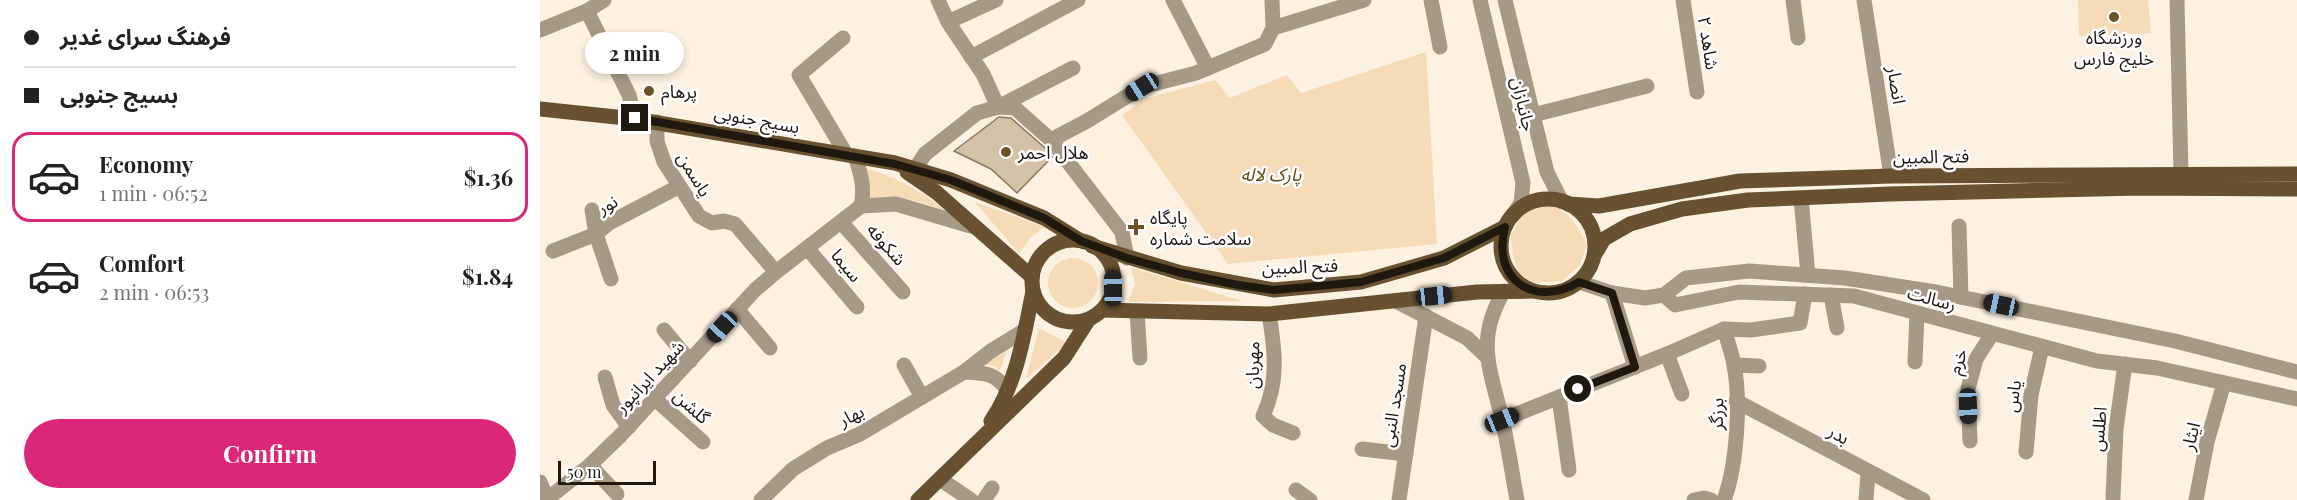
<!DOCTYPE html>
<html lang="en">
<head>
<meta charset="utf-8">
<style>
  body { margin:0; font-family:"Playfair Display","Noto Sans Arabic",serif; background:#f6f6f6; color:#222; height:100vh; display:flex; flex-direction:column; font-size:22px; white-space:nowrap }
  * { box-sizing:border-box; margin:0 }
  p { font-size:20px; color:#767676 }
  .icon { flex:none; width:33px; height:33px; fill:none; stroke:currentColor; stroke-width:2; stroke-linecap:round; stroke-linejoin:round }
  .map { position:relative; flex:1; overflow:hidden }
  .panel { display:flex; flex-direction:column; background:#fff; width:540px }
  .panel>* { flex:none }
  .hud { display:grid; align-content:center; height:132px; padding:0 24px; background:#fff }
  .scale { position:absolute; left:18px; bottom:15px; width:98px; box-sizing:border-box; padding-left:6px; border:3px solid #1f180f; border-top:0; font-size:16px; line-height:21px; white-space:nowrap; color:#1f180f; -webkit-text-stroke:4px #fff; paint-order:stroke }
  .end { position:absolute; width:27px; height:27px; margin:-14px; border:8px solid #1f180f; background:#fff; box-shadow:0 0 0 3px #fff }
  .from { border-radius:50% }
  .bubble { position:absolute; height:42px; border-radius:21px; background:#fff; box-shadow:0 3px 9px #0003; font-size:20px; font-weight:700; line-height:42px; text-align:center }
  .car { position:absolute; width:18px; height:36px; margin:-18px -9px; border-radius:8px; box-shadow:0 0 4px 2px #0007; background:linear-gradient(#222 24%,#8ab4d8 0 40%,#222 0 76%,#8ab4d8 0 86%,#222 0) }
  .hud b { display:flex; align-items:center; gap:21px; height:57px; font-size:22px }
  .hud b+b { border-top:2px solid #e0e0e0 }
  .hud i { width:15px; height:15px; background:#222 }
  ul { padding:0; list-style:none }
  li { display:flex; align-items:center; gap:18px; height:90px; margin:0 12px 9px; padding:0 12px; border:3px solid transparent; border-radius:18px }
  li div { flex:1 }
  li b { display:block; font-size:22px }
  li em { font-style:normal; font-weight:700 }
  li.on { border-color:#db2777 }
  li>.icon { width:54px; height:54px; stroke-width:1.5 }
  .primary-button { display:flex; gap:12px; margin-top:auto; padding:12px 24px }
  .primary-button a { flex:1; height:69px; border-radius:36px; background:#db2777; color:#fff; font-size:24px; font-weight:700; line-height:69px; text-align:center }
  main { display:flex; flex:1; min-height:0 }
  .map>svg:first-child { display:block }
</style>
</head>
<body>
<main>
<section class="panel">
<div class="hud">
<b><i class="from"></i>فرهنگ سرای غدیر</b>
<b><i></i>بسیج جنوبی</b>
</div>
<ul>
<li class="on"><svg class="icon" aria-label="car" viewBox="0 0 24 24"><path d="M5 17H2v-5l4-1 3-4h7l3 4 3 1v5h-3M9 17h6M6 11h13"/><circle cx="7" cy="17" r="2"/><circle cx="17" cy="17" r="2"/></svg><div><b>Economy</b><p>1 min · 06:52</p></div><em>$1.36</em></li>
<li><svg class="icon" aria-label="car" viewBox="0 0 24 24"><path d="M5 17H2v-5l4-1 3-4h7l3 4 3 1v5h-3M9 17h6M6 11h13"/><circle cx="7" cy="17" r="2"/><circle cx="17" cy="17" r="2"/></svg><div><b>Comfort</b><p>2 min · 06:53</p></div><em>$1.84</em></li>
</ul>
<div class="primary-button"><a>Confirm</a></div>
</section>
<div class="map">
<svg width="1757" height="500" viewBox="0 0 1757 500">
  <rect width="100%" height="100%" fill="#fdf1e1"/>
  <g fill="#f5dbb6">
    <polygon points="1538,0 1608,0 1611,33 1539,36"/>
    <polygon points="886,52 897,244 688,264 582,115 607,98 675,80 690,98 747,75 761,93"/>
    <path d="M325 168C356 177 382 191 407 212 379 199 360 197 329 199Z"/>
    <polygon points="435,202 504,227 490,238 479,254"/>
    <path d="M1006 206C1028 207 1037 226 1047 244L1040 265 1022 281 995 283 980 274 973 257 971 236 981 217 989 209Z"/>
    <circle cx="533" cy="283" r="25"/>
    <polygon points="591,267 702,301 588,302 595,284"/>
    <polygon points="499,328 527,343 486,379"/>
    <polygon points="466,352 460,371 454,366 441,364"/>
  </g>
  <polygon fill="#d4c2a8" stroke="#897860" stroke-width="1.5" points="459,117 471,118 504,147 512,157 477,193 451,169 414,151"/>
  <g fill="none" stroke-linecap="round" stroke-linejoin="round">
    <g stroke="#a69a87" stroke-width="15">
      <polyline points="398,0 408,22 443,74 458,107"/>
      <polyline points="633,0 668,68"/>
      <polyline points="891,0 900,47"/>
      <polyline points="940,0 983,183 981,203 973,215"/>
      <polyline points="965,0 1007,172 1022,202"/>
      <polyline points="1143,0 1157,92"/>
      <polyline points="1253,0 1258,38"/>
      <polyline points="1324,0 1351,176"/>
      <polyline points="1637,0 1641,173"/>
      <polyline points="47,11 89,95 95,119"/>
      <polyline points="408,22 456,0"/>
      <polyline points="733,28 824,0"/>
      <polyline points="0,30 47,11 64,0"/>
      <polyline points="303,38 259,75 306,154"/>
      <polyline points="431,57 538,0"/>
      <polyline points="458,107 475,108 511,140 547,121 602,87 656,73 725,44 733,28 732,0"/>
      <polyline points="993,115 1107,86"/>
      <polyline points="117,122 117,141 124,162 159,216 172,223 184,221 195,224 236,272"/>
      <polyline points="511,140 582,232 587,258"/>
      <path d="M315 156C321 174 325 188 321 206"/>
      <polyline points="375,169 385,154 437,113 458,107 533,68"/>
      <polyline points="1261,198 1268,275"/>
      <polyline points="321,206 356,204 434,227"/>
      <polyline points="52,210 56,234 71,279"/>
      <polyline points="301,222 363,292"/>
      <polyline points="1419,226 1421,297"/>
      <polyline points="267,248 317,307"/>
      <polyline points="13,251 56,234 69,223 138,187"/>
      <polyline points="1039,282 1072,293 1105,298 1124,295 1146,278 1209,271 1305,278 1396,292 1635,341 1757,372"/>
      <path d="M964 291C935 340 950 368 962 419 968 445 972 473 977 500"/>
      <polyline points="1072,293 1095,367"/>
      <polyline points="1124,295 1135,305 1199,292 1314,296 1557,361 1617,368 1757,399"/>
      <polyline points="1291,295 1297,328"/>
      <polyline points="856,301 927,338 947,357"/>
      <polyline points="197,309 230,348"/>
      <polyline points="597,312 600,358"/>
      <path d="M729 314C735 350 739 382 723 416L733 425 753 433"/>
      <path d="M1184 329C1187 340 1192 353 1194 365 1201 401 1197 465 1184 500"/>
      <polyline points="124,330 150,361"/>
      <polyline points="1127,354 1142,394"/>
      <polyline points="1375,362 1377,314"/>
      <polyline points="364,365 382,397"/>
      <polyline points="1194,365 1219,366"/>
      <polyline points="65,377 73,405 89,427"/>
      <path d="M467 390C455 372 444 373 424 372L451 351 485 330"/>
      <polyline points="1019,397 1029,470"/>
      <polyline points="115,399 163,442"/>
      <polyline points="1196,401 1383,500"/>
      <polyline points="962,420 1127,354 1184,329 1211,330 1260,323 1265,294"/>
      <polyline points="1430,441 1428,389 1436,359 1452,334"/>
      <polyline points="822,449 866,454"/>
      <polyline points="1486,452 1491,395 1502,347"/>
      <polyline points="50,465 77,494"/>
      <polyline points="400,479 431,500"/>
      <polyline points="0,482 7,499"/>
      <polyline points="756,490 770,500"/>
      <polyline points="1573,498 1576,429 1585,364"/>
      <polyline points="6,500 50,465 81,435 215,290 236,272 321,206"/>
      <polyline points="221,500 253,469 287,448 320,434 424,372"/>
      <polyline points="444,500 452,488"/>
      <polyline points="859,500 886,316"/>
      <polyline points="1154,500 1164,498 1171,500"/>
      <polyline points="1326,500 1328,473"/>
      <polyline points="1656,500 1667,442 1684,383"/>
    </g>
    <g stroke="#675130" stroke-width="15">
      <polyline points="0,109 95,119 355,163 411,180 504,218 541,241"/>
      <polyline points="367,172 396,192 492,277"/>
      <circle cx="1008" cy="246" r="47"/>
      <polyline points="1028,204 1059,206 1200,181 1351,176 1757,174"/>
      <circle cx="533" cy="281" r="41"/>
      <polyline points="552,246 641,273 734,290 821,282 904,258 965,227"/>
      <polyline points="1055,254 1064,239 1090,224 1142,209 1208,200 1349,194 1599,188 1757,189"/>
      <polyline points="563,310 729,314 937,292 993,291"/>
      <path d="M451 421C477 383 484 335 493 291"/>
      <polyline points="378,500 524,358 549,319"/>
    </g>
  </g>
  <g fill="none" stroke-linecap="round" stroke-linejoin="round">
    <path stroke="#1f180f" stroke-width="8" d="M95 118 355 164 411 180 504 218 541 241 587 258 641 273 698 285 734 290 821 282 904 258 965 227C951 279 994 309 1039 282L1072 293 1095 367 1038 389"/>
  </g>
  <g fill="#6e5124" stroke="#fff" stroke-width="2">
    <circle cx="1574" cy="17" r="6"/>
    <circle cx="109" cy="91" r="6"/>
    <circle cx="466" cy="152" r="6"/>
    <path d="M593 218h6v6h6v6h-6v6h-6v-6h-6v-6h6z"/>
  </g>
  <g text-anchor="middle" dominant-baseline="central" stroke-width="5" stroke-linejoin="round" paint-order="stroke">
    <g font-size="18" fill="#1f180f" stroke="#fff" text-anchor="start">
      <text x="1574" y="37" text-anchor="middle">ورزشگاه<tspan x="1574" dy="21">خلیج فارس</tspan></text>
      <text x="121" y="91">پرهام</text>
      <text x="478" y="152">هلال احمر</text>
      <text x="610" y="217">پایگاه<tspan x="610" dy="21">سلامت شماره</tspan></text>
    </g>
    <g font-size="18" fill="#1f180f" stroke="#fff">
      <text transform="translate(1169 43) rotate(81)">شاهد ۲</text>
      <text transform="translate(1357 85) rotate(81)">انصار</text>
      <text transform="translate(984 104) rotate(77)">جانبازان</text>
      <text transform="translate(217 119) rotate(10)">بسیج جنوبی</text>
      <text transform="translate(1391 156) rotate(-1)">فتح المبین</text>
      <text transform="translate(155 174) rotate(59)">یاسمن</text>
      <text transform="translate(67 204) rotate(-30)">نور</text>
      <text transform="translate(347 244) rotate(49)">شکوفه</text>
      <text transform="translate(307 265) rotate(50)">سیما</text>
      <text transform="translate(760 266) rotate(-2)">فتح المبین</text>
      <text transform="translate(1392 298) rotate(15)">رسالت</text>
      <text transform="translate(1417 361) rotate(-70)">خرم</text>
      <text transform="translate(712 365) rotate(-89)">مهربان</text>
      <text transform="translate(109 376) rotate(-47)">شهید ایرانپور</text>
      <text transform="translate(1472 396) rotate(-82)">یاس</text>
      <text transform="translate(853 405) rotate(-81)">مسجد النبی</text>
      <text transform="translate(152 406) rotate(42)">گلشن</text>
      <text transform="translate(1176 414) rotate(-89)">برزگر</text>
      <text transform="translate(311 415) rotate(-26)">بهار</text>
      <text transform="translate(1558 429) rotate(-85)">اطلس</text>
      <text transform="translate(1299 434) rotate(29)">بدر</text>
      <text transform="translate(1650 436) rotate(-76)">ایثار</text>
    </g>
    <g font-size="18" font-style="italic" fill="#664815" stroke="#fff">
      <text x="731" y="174">پارک لاله</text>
    </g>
  </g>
</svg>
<div class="scale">50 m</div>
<i class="end from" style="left:1038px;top:389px"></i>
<i class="end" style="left:95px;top:118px"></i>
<div class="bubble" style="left:45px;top:32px;width:99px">2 min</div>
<i class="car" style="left:602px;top:87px;rotate:238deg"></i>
<i class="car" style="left:573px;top:288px;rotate:359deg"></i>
<i class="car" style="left:894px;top:296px;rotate:84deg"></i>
<i class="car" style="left:1461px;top:305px;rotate:282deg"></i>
<i class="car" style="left:182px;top:327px;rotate:223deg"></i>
<i class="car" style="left:1428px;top:406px;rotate:178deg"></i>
<i class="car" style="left:962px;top:420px;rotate:68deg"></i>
</div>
</main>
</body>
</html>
